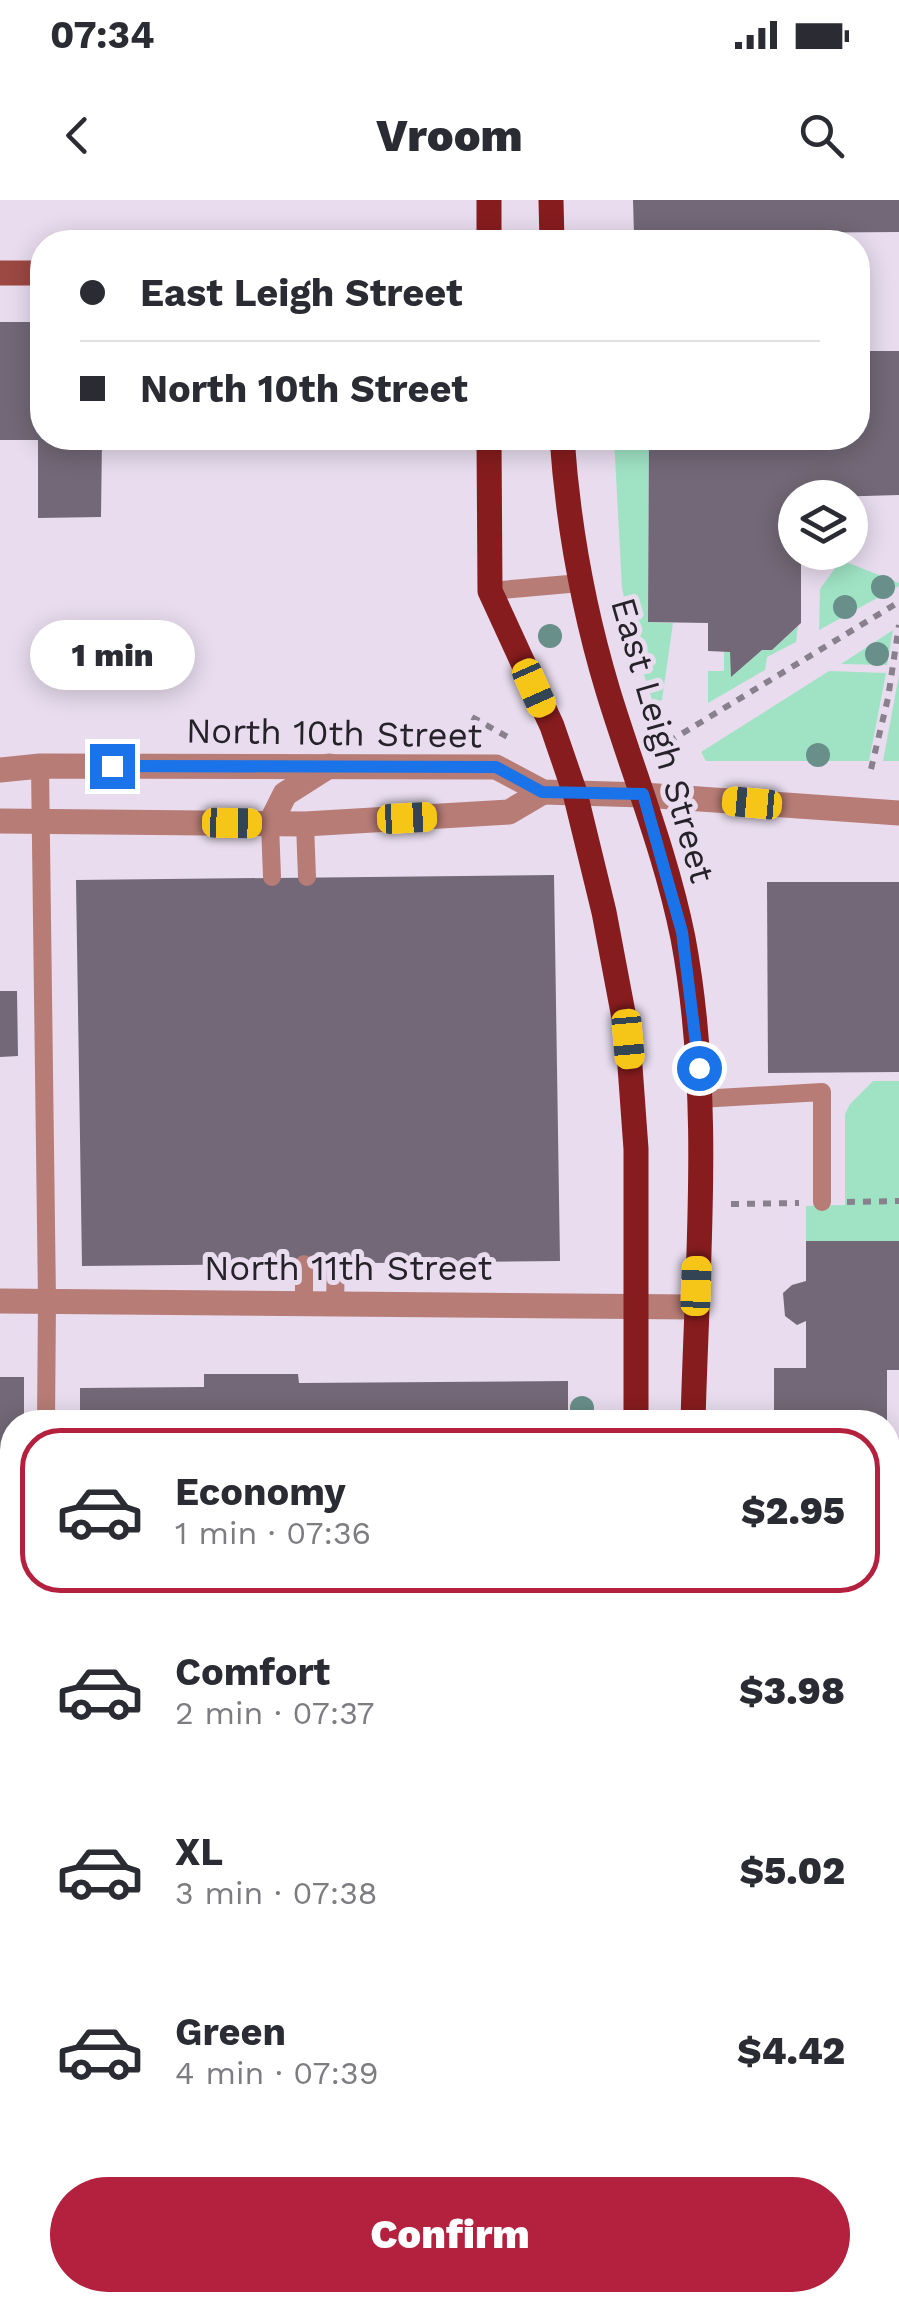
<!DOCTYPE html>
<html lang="en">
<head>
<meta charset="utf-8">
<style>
  body { margin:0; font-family:"Work Sans",sans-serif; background:#f2f2f3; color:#2b2b33; height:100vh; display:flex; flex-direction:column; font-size:38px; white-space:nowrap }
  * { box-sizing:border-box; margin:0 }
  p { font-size:32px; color:#7c7c81 }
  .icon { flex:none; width:55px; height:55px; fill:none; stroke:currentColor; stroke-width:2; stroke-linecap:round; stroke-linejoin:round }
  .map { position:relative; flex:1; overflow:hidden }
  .details { position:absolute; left:0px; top:1210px; width:900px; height:902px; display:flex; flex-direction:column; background:#fff; border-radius:40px 40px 0 0; box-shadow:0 5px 25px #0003 }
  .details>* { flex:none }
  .banner { position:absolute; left:30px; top:30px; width:840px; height:220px; border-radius:40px; box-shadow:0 5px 25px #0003; display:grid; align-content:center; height:220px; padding:0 50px; background:#fff }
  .buttons { position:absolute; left:778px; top:280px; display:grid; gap:20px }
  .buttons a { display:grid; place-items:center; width:90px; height:90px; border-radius:50%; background:#fff; box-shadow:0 5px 25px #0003; font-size:50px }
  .end { position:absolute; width:45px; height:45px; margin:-22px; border:12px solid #1a73e8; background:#fff; box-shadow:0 0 0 5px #fff }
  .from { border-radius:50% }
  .bubble { position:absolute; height:70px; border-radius:35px; background:#fff; box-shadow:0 5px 25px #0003; font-size:32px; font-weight:800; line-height:70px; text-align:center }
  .car { position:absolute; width:30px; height:60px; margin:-30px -15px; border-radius:12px; box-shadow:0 0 8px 2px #0007; background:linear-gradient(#f5c518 24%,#345 0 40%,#f5c518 0 76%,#345 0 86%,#f5c518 0) }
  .banner b { display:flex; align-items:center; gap:35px; height:95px; font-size:38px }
  .banner b+b { border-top:2px solid #e1e1e2 }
  .banner i { width:25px; height:25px; background:#2b2b33 }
  ul { padding:18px 0 0; list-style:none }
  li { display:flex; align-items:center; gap:30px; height:165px; margin:0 20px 15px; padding:0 30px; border:5px solid transparent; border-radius:40px }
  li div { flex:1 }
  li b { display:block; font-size:38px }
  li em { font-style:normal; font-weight:800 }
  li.on { border-color:#b4213f }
  li>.icon { width:90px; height:90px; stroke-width:1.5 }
  .cta { display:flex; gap:20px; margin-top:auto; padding:20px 50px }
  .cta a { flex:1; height:115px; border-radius:60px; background:#b4213f; color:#fff; font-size:40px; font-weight:800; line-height:115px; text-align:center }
  .status { display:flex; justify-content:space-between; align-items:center; height:70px; padding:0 50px; background:#fff; direction:ltr }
  .status svg { height:28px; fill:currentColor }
  header { display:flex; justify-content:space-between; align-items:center; height:130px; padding:0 50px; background:#fff; font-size:45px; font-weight:800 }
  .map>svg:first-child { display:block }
</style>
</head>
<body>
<div class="status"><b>07:34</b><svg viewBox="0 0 49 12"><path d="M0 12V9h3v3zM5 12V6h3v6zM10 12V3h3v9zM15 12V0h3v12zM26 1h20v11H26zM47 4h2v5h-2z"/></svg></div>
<header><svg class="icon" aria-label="back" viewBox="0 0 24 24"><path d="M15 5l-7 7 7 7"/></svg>Vroom<svg class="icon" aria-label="search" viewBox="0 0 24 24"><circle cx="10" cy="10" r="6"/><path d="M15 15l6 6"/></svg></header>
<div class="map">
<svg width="899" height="2112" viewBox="0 0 899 2112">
  <rect width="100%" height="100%" fill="#e8dcee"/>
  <polygon fill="#ebd0d1" points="0,1610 12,1610 12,2100 613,2100 614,2112 0,2112"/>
  <g fill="#a0e3c4">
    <polygon points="614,238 649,238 648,422 673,423 662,500 653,503 633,439 622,388"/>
    <polygon points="841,360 899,383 899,386 819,430 820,389"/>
    <polygon points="798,426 796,442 767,457 765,470 708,503 708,471 724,471 724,451 730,452 732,476 762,450 772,450"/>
    <polygon points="893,430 887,465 841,464"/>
    <polygon points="829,471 886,473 869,561 706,561 701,552"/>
    <polygon points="899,475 899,561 883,561"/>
    <polygon points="873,881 899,881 899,1041 806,1041 806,1006 845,1005 845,914 850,904"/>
    <polygon points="899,1311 899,1648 888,1662 888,1319"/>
    <polygon points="899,1742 899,1923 888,1939 888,1755"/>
  </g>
  <g fill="#726877">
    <polygon points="633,0 899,0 899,32 634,34"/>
    <polygon points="0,122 42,122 42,238 102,238 101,317 38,318 38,240 0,240"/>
    <polygon points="858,151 899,151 899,295 795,298 795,352 801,352 801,423 772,450 762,450 731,477 730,452 708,451 708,423 648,422 649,238 858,238"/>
    <polygon points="554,675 560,1061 82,1066 76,680"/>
    <polygon points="767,682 899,682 899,872 768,873"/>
    <polygon points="0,791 17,791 18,856 0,857"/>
    <polygon points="806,1041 899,1041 899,1170 887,1170 887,1222 774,1222 774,1168 806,1168 806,1121 797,1125 785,1116 783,1093 792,1085 806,1081"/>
    <polygon points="204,1174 298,1174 299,1183 568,1181 568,1222 80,1222 80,1188 204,1187"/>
    <polygon points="0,1177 24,1177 24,1222 12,1222 12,1516 0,1516"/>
    <polygon points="0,1629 12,1629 12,2025 0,2024"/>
  </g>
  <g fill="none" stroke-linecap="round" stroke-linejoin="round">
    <g stroke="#88808c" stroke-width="6" stroke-dasharray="8 8" stroke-linecap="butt">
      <polyline points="472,517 513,540"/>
      <polyline points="655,550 899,402"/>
      <polyline points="871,569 888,498 899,425"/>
      <polyline points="847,1002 899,1001"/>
      <polyline points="731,1004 799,1003"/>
    </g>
    <g stroke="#b77c76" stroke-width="18">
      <polyline points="490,391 580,383"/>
      <polyline points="40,566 47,1101 46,1222"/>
      <polyline points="270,624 272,677"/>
      <polyline points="305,624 307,677"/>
      <polyline points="700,899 822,892 822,1002"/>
      <polyline points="304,1102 304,1064"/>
      <polyline points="335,1102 336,1063"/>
    </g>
    <polyline stroke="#b77c76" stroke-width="25" points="0,1572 12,1573"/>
    <g stroke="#b77c76" stroke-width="25">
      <polyline points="0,570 40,566 496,567 543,592 643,595 899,613"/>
      <polyline points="0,621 305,624 509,612 543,592"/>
      <polyline points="270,624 285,594 329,566"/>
      <polyline points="0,1101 696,1107"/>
      <polyline points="888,1726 899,1713"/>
      <polyline points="0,2088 12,2088"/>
    </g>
    <polyline stroke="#9c4843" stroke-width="25" points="0,73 42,73"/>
    <g stroke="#861c1e" stroke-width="25">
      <polyline points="551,0 552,42"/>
      <polyline points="489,42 489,0"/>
      <polyline points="489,238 490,391 552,526 575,593 604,712 628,839 636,949 636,1222"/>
      <path d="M562 238C568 324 583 408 608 491 633 573 666 653 683 738 713 898 697 1061 693 1222"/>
      <polyline points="667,2100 669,2112"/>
      <polyline points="720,2100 721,2112"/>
    </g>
    <g stroke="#660008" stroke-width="30">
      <polyline points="888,2050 899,2033"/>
      <polyline points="808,2112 819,2100"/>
      <polyline points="845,2112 853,2100"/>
    </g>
  </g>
  <g fill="#688f89">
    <circle cx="883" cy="387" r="12"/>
    <circle cx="845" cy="407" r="12"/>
    <circle cx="550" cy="436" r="12"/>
    <circle cx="877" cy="454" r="12"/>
    <circle cx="818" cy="555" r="12"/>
    <circle cx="582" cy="1208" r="12"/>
  </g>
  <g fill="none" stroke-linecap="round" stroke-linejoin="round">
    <polyline stroke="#1a73e8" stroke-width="12" points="112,566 496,567 542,592 643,594 682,732 699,868"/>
  </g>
  <g text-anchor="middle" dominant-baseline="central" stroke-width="10" stroke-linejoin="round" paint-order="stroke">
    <g font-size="35" fill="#262229" stroke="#e8dcee">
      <text transform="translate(334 533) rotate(1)">North 10th Street</text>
      <text transform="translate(663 540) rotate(74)">East Leigh Street</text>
      <text x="348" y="1068">North 11th Street</text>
    </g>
  </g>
</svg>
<div class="buttons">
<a><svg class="icon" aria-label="layers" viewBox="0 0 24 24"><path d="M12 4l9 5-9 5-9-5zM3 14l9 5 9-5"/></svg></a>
</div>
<i class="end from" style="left:699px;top:868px"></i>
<i class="end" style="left:112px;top:566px"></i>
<div class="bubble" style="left:30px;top:420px;width:165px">1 min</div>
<i class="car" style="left:534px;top:488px;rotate:156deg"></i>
<i class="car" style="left:752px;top:603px;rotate:275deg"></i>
<i class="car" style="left:407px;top:618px;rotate:87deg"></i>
<i class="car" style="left:232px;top:623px;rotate:91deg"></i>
<i class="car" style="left:628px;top:839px;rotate:175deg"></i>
<i class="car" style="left:696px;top:1086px;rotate:2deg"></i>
<div class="banner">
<b><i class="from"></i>East Leigh Street</b>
<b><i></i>North 10th Street</b>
</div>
<section class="details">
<ul>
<li class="on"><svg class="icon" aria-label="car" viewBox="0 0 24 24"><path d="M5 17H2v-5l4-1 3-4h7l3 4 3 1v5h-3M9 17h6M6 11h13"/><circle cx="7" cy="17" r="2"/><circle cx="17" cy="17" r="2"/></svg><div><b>Economy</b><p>1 min · 07:36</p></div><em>$2.95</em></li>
<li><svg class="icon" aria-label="car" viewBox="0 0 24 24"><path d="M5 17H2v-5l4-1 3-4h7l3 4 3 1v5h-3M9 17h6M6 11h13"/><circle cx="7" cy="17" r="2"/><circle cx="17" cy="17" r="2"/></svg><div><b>Comfort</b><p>2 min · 07:37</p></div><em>$3.98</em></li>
<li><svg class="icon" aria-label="car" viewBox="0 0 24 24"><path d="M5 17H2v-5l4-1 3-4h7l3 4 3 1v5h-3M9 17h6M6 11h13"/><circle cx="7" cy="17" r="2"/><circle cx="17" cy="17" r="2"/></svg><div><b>XL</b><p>3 min · 07:38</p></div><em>$5.02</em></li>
<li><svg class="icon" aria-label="car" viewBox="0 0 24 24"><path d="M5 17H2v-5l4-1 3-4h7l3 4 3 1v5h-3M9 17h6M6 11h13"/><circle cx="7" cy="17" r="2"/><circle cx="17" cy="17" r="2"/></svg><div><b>Green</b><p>4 min · 07:39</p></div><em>$4.42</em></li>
</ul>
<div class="cta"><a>Confirm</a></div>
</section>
</div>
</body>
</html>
